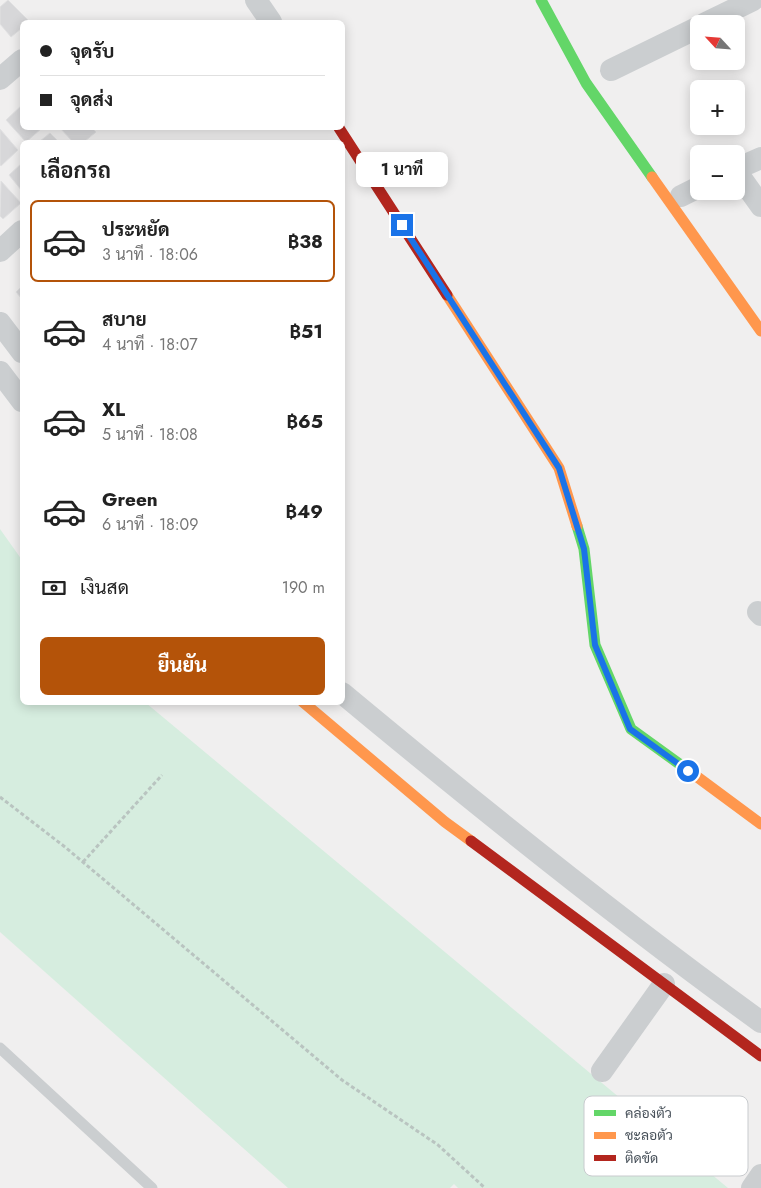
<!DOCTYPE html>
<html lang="th">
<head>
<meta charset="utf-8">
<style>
  body { margin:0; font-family:Jost,Sarabun,sans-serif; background:#f6f6f6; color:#222; height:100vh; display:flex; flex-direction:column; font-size:19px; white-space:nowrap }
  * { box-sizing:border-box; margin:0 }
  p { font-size:16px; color:#767676 }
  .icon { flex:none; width:28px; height:28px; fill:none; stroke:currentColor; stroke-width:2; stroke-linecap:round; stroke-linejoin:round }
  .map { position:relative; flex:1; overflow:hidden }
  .panel { position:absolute; left:20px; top:140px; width:325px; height:565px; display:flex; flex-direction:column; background:#fff; border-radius:8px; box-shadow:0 2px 12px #0003 }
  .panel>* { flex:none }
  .guide { position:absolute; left:20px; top:20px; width:325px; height:110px; border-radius:8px; box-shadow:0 2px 12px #0003; display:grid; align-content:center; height:110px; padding:0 20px; background:#fff }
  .needle { width:32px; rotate:296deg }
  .controls { position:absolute; left:690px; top:15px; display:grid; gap:10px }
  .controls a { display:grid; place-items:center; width:55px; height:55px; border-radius:8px; background:#fff; box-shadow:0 2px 12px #0003; font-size:25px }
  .end { position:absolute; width:22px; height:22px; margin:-11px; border:6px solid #1a73e8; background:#fff; box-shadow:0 0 0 2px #fff }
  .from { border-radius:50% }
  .bubble { position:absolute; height:35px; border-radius:8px; background:#fff; box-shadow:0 2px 12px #0003; font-size:16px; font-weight:700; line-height:35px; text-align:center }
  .guide b { display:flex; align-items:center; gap:18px; height:48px; font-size:19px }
  .guide b+b { border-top:1px solid #e0e0e0 }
  .guide i { width:12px; height:12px; background:#222 }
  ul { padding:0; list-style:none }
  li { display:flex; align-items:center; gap:15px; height:82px; margin:0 10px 8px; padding:0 10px; border:2px solid transparent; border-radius:8px }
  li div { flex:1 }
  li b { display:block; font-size:19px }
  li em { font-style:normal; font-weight:700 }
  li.current { border-color:#b45309 }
  li>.icon { width:45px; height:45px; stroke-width:1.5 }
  h2 { padding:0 20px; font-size:22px; line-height:60px }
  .pay { display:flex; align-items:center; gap:12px; height:55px; padding:0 20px; font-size:19px }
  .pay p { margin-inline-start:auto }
  .primary-button { display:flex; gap:10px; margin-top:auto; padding:10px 20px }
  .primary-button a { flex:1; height:58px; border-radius:8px; background:#b45309; color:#fff; font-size:20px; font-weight:700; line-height:58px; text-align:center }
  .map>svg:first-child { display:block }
</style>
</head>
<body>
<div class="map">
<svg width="761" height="1188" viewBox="0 0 761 1188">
  <rect width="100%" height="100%" fill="#f0efef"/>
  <polygon fill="#d6eddf" points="0,529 22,560 22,702 146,703 728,1188 458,1188 454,1184 450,1188 288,1188 0,932"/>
  <g fill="#d7d7d9" stroke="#e1e1e2">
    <polygon points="8,0 29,21 22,22 22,28 11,37 0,24 0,7"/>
    <polygon points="22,105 22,128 42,128 26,142 6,120"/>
    <polygon points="60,128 92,128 96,132 84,142 73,142"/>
    <polygon points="0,129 18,150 1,166 0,165"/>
    <polygon points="50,133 59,142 39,142"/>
    <polygon points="22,163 22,191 9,175"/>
    <polygon points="1,181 21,203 3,219 0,216"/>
    <polygon points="22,286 22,299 16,292"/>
  </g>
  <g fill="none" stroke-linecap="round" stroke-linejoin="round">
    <g stroke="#b9c4c0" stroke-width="3" stroke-dasharray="4 2.5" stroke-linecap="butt">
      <polyline points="0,797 65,847 342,1080 438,1145 485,1188"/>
      <polyline points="83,862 162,775"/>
    </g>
    <polyline stroke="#cbced0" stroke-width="11" points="0,1048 152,1188"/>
    <g stroke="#cbced0" stroke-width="22">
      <polyline points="256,0 271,22"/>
      <polyline points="704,24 753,0"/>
      <polyline points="611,70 699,27"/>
      <polyline points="0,79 22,60"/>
      <polyline points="736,169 761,158"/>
      <polyline points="736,171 761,206"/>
      <polyline points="681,196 699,187"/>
      <polyline points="0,251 22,231"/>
      <polyline points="0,323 22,352"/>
      <polyline points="0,372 22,401"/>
      <polyline points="758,612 761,615"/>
      <path d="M342 693C479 807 617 918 761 1022"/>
      <polyline points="602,1071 664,984"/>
      <polyline points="752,1188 761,1175"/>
    </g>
    <g stroke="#63d668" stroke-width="11">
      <polyline points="541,0 586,83 652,177"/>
      <polyline points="577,526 584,549 595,645 631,729 696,776"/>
    </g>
    <g stroke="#ff974d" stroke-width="11">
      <polyline points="652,177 761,331"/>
      <polyline points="447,295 559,468 577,526"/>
      <polyline points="303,702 445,822 471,841"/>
      <polyline points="696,776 761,824"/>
    </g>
    <g stroke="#b3261e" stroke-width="11">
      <polyline points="339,128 447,295"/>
      <polyline points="471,841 761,1056"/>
    </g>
  </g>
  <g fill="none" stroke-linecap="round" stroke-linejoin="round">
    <polyline stroke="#1a73e8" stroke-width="6" points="402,225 559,468 584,549 595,645 630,729 688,771"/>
  </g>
  <rect x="584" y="1096" width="164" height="80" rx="8" fill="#fff" stroke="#c8cbce" stroke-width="1"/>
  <rect x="594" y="1110" width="22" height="6" fill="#63d668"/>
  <rect x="594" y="1132" width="22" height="7" fill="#ff974d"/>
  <rect x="594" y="1155" width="22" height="6" fill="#b3261e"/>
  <g font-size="14" fill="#48515a">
    <text x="625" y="1118">คล่องตัว</text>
    <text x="625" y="1140">ชะลอตัว</text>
    <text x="625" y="1163">ติดขัด</text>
  </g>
</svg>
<div class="controls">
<a><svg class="needle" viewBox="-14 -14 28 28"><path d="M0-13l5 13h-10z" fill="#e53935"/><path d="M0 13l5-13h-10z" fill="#767676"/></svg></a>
<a>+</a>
<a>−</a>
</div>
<i class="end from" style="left:688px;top:771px"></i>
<i class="end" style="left:402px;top:225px"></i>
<div class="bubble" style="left:356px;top:152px;width:92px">1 นาที</div>
<div class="guide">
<b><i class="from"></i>จุดรับ</b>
<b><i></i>จุดส่ง</b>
</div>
<section class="panel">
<h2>เลือกรถ</h2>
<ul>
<li class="current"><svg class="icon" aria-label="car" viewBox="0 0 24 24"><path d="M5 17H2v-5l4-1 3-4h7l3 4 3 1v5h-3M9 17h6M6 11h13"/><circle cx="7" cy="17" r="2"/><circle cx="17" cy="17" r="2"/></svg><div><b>ประหยัด</b><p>3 นาที · 18:06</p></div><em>฿38</em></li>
<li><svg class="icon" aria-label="car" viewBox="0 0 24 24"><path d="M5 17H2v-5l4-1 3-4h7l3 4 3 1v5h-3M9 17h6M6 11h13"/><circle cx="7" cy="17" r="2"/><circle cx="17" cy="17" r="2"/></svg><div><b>สบาย</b><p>4 นาที · 18:07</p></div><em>฿51</em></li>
<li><svg class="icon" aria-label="car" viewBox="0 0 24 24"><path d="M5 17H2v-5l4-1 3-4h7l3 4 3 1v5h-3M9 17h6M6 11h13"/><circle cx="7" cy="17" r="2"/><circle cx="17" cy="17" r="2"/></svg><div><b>XL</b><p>5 นาที · 18:08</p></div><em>฿65</em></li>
<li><svg class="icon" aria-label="car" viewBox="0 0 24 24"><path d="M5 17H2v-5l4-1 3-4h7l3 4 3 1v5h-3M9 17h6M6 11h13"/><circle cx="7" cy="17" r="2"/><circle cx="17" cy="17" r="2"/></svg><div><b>Green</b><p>6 นาที · 18:09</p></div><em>฿49</em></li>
</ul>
<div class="pay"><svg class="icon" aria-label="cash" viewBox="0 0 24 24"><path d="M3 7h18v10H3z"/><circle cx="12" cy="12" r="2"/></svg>เงินสด<p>190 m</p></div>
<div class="primary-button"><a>ยืนยัน</a></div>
</section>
</div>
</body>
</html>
